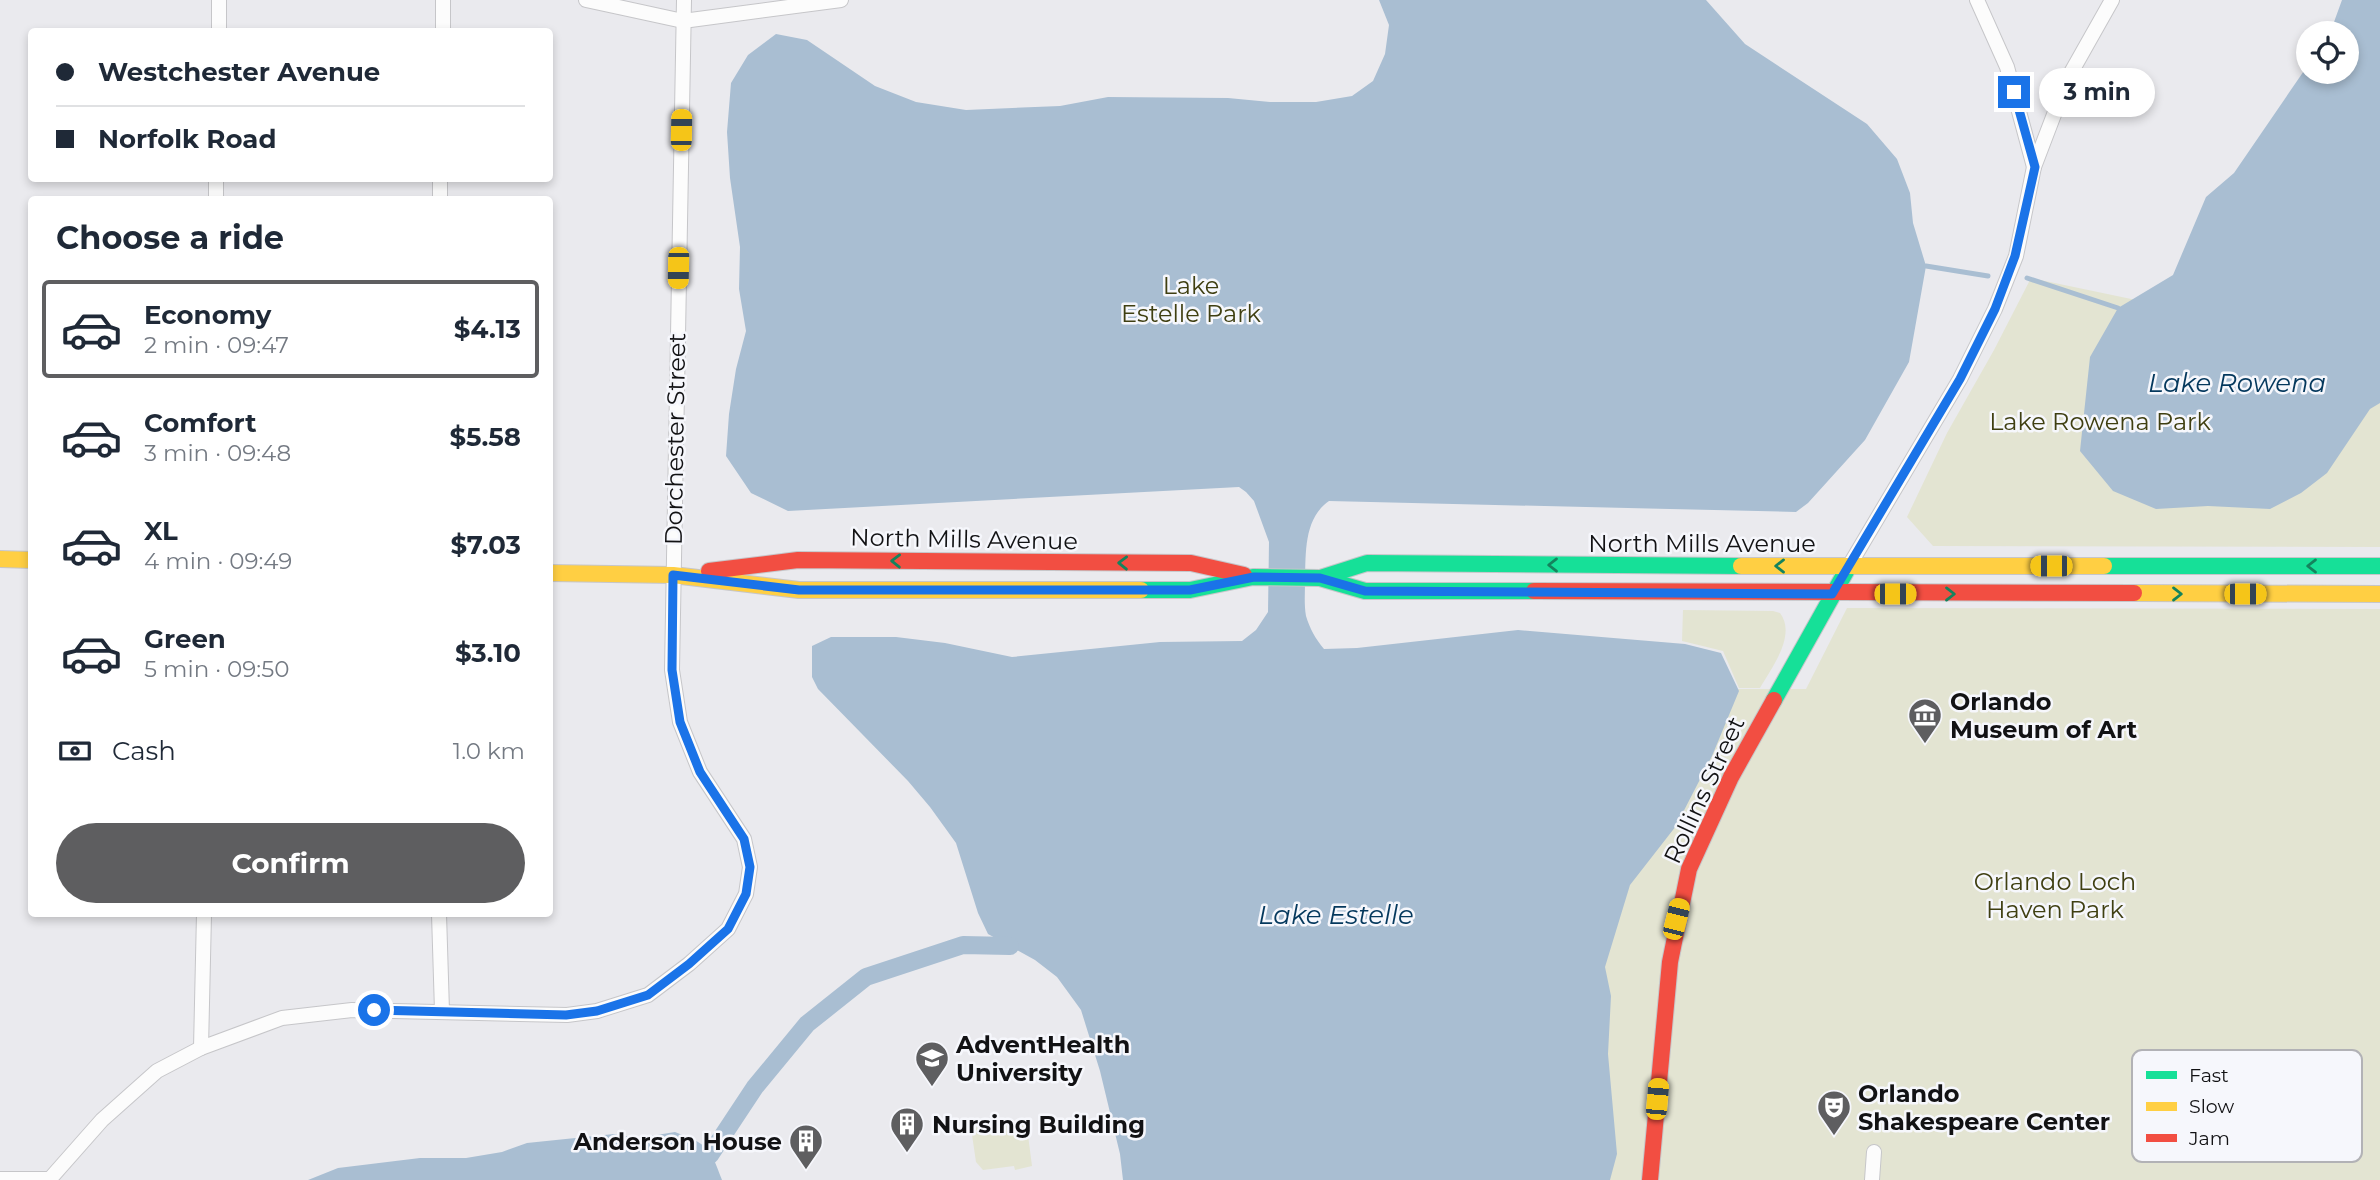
<!DOCTYPE html>
<html lang="en">
<head>
<meta charset="utf-8">
<style>
  body { margin:0; font-family:Montserrat,sans-serif; background:#f2f2f3; color:#1f2937; height:100vh; display:flex; flex-direction:column; font-size:26px; white-space:nowrap }
  * { box-sizing:border-box; margin:0 }
  p { font-size:23px; color:#747a83 }
  .icon { flex:none; width:38px; height:38px; fill:none; stroke:currentColor; stroke-width:2; stroke-linecap:round; stroke-linejoin:round }
  .map { position:relative; flex:1; overflow:hidden }
  .sheet { position:absolute; left:28px; top:196px; width:525px; height:721px; display:flex; flex-direction:column; background:#fff; border-radius:7px; box-shadow:0 4px 10px #0003 }
  .sheet>* { flex:none }
  .banner { position:absolute; left:28px; top:28px; width:525px; height:154px; border-radius:7px; box-shadow:0 4px 10px #0003; display:grid; align-content:center; height:154px; padding:0 28px; background:#fff }
  .tools { position:absolute; left:2296px; top:21px; display:grid; gap:14px }
  .tools a { display:grid; place-items:center; width:63px; height:63px; border-radius:50%; background:#fff; box-shadow:0 4px 10px #0003; font-size:35px }
  .end { position:absolute; width:32px; height:32px; margin:-16px; border:9px solid #1a73e8; background:#fff; box-shadow:0 0 0 4px #fff }
  .from { border-radius:50% }
  .bubble { position:absolute; height:49px; border-radius:24px; background:#fff; box-shadow:0 4px 10px #0003; font-size:23px; font-weight:700; line-height:49px; text-align:center }
  .car { position:absolute; width:21px; height:42px; margin:-21px -10px; border-radius:9px; box-shadow:0 0 5px 2px #0007; background:linear-gradient(#f5c518 24%,#345 0 40%,#f5c518 0 76%,#345 0 86%,#f5c518 0) }
  .banner b { display:flex; align-items:center; gap:24px; height:66px; font-size:26px }
  .banner b+b { border-top:2px solid #e0e1e3 }
  .banner i { width:18px; height:18px; background:#1f2937 }
  ul { padding:0; list-style:none }
  li { display:flex; align-items:center; gap:21px; height:98px; margin:0 14px 10px; padding:0 14px; border:4px solid transparent; border-radius:7px }
  li div { flex:1 }
  li b { display:block; font-size:26px }
  li em { font-style:normal; font-weight:700 }
  li.active { border-color:#5e5e60 }
  li>.icon { width:63px; height:63px; stroke-width:1.5 }
  h2 { padding:0 28px; font-size:32px; line-height:84px }
  .pay { display:flex; align-items:center; gap:18px; height:77px; padding:0 28px; font-size:26px }
  .pay p { margin-inline-start:auto }
  .primary-button { display:flex; gap:14px; margin-top:auto; padding:14px 28px }
  .primary-button a { flex:1; height:80px; border-radius:42px; background:#5e5e60; color:#fff; font-size:28px; font-weight:700; line-height:80px; text-align:center }
  .map>svg:first-child { display:block }
</style>
</head>
<body>
<div class="map">
<svg width="2380" height="1180" viewBox="0 0 2380 1180">
  <rect width="100%" height="100%" fill="#eaeaee"/>
  <g fill="#e3e4d2">
    <polygon points="2031,278 2160,305 2380,302 2380,547 1933,546 1907,517 1947,433 1994,350"/>
    <polygon points="1847,608 2380,609 2380,1180 1558,1180 1563,1006 1686,689 1806,689"/>
    <path d="M1683 610 1773 611 1780 613C1797 635 1771 669 1760 688H1739L1723 651 1682 641Z"/>
    <polygon points="1021,1120 1026,1120 1032,1166 1015,1170 1014,1166 983,1170 976,1162 971,1128 1013,1122 1014,1125 1021,1124"/>
  </g>
  <g fill="#a9bed2">
    <path d="M1379 0H1706L1745 44 1867 124 1897 159 1910 193 1913 223 1926 266 1909 362 1865 440 1808 503 1796 512 1329 501C1303 519 1306 555 1305 582 1305 593 1304 605 1306 616 1310 629 1315 638 1324 649L1357 648 1518 630 1685 644 1721 653 1739 691 1712 756 1676 826 1630 885 1605 967 1611 996 1608 1054 1617 1154 1610 1180H1123L1120 1154 1100 1071 1081 1010 1057 977 1035 960 988 934 978 913 956 843 930 807 908 781 818 689 812 677V646L831 637H896L945 643 1012 657 1160 642 1242 641 1256 630 1268 612 1269 542 1254 501 1246 492 1239 487 788 511 751 493 726 456 729 414 736 369 746 331 739 289 740 247 730 178 727 132 731 83 748 55 776 34 807 40 875 86 916 102 966 110 1060 106 1108 97 1228 98 1270 102H1316L1352 96 1373 81 1385 54 1389 25Z"/>
    <polygon points="2342,0 2380,0 2380,403 2370,409 2327,473 2301,493 2270,509 2208,506 2156,509 2113,491 2080,451 2090,357 2118,308 2173,275 2206,197 2234,173 2308,65 2308,72 2347,72 2347,33 2330,33"/>
    <path d="M675 1132C707 1144 710 1147 722 1180H308L338 1168 420 1158H466L502 1152 527 1143 614 1134 638 1138Z"/>
  </g>
  <g fill="none" stroke-linecap="round" stroke-linejoin="round">
    <g stroke="#a9bed2" stroke-width="5">
      <polyline points="1926,266 1988,276"/>
      <polyline points="2027,278 2118,308"/>
    </g>
    <polyline stroke="#a9bed2" stroke-width="18" points="710,1155 755,1087 807,1024 866,977 963,945 1010,946"/>
    <g stroke="#c6c6c9" stroke-width="16">
      <g id="street">
        <polyline points="586,0 683,21 841,0"/>
        <polyline points="1977,0 2007,67 2034,167"/>
        <polyline points="219,32 219,0"/>
        <polyline points="443,32 443,0"/>
        <polyline points="216,200 216,178"/>
        <polyline points="440,200 440,178"/>
        <polyline points="1849,566 1960,379 1995,309 2016,256 2034,167 2068,78 2112,0"/>
        <polyline points="439,914 442,1011"/>
        <polyline points="201,1048 204,914"/>
        <polyline points="0,1179 50,1179"/>
        <polyline points="49,1180 102,1120 157,1071 201,1048 282,1018 352,1010 567,1015 597,1011 648,995 689,964 728,929 746,894 750,867 744,839 700,772 680,722 672,670 684,0"/>
        <polyline points="1872,1180 1874,1152"/>
      </g>
    </g>
    <g stroke="#c6c6c9" stroke-width="18">
      <g id="fast">
        <polyline points="2104,566 2380,566"/>
        <polyline points="1320,578 1367,563 1741,566"/>
        <polyline points="1141,590 1190,590 1253,577 1320,578 1365,591 1534,591"/>
        <polyline points="1774,700 1849,566"/>
      </g>
    </g>
    <g stroke="#c6c6c9" stroke-width="18">
      <g id="slow">
        <polyline points="0,559 32,560"/>
        <polyline points="1741,566 2104,566"/>
        <polyline points="550,573 673,575 799,590 1141,590"/>
        <polyline points="2134,593 2380,594"/>
      </g>
    </g>
    <g stroke="#c6c6c9" stroke-width="18">
      <g id="jam">
        <polyline points="709,571 798,560 1191,563 1244,575"/>
        <polyline points="1534,591 2134,593"/>
        <polyline points="1650,1180 1670,962 1689,869 1731,777 1774,700"/>
      </g>
    </g>
    <use href="#street" stroke="#fcfcfc" stroke-width="14"/>
    <use href="#fast" stroke="#16e098" stroke-width="16"/>
    <use href="#slow" stroke="#ffcf43" stroke-width="16"/>
    <use href="#jam" stroke="#f24e42" stroke-width="16"/>
  </g>
  <defs><path id="oneway-chevron" d="M-2-3.5L2.5 0L-2 3.5" fill="none" stroke-width="1.6" stroke-linecap="round" stroke-linejoin="round" transform="scale(1.75)"/></defs>
  <g stroke="#14835d">
    <use href="#oneway-chevron" transform="translate(896 561) rotate(-179)"/>
    <use href="#oneway-chevron" transform="translate(1123 563) rotate(-179)"/>
    <use href="#oneway-chevron" transform="translate(1553 565) rotate(-180)"/>
    <use href="#oneway-chevron" transform="translate(1780 566) rotate(-180)"/>
    <use href="#oneway-chevron" transform="translate(2312 566) rotate(-180)"/>
    <use href="#oneway-chevron" transform="translate(1950 594)"/>
    <use href="#oneway-chevron" transform="translate(2177 594)"/>
  </g>
  <g fill="none" stroke-linecap="round" stroke-linejoin="round">
    <polyline stroke="#1a73e8" stroke-width="9" points="374,1010 566,1015 597,1011 648,995 689,964 728,929 746,894 750,867 744,839 700,772 680,722 672,670 673,575 799,590 1190,590 1254,577 1320,578 1365,591 1832,594 1960,379 1995,309 2015,256 2035,167 2014,92"/>
  </g>
  <defs>
    <g id="museum-pin" transform="scale(1.75)"><path d="M0 17L-7.5 6A9.5 9.5 0 1 1 7.5 6Z" fill="#5e5e60" stroke="#f6f7fc"/><path d="M0-6L6-3V-2H-6V-3ZM-5-1h2V3h-2ZM-1-1h2V3h-2ZM3-1h2V3H3ZM-6 4H6V6H-6Z" fill="#fff"/></g>
    <g id="university-pin" transform="scale(1.75)"><path d="M0 17L-7.5 6A9.5 9.5 0 1 1 7.5 6Z" fill="#5e5e60" stroke="#f6f7fc"/><path d="M0-5L7-2L0 1L-7-2ZM-4 1L0 2.5L4 1V4Q0 6-4 4Z" fill="#fff"/></g>
    <g id="theatre-pin" transform="scale(1.75)"><path d="M0 17L-7.5 6A9.5 9.5 0 1 1 7.5 6Z" fill="#5e5e60" stroke="#f6f7fc"/><path d="M-5-5.5Q0-4 5-5.5V0Q5 5 0 6Q-5 5-5 0ZM-3.3-2.5H-1v1.5H-3.3ZM1-2.5H3.3v1.5H1ZM-2.8 1Q0 5.5 2.8 1Z" fill="#fff"/></g>
    <g id="building-pin" transform="scale(1.75)"><path d="M0 17L-7.5 6A9.5 9.5 0 1 1 7.5 6Z" fill="#5e5e60" stroke="#f6f7fc"/><path d="M-4-6H4V6H1V3H-1V6H-4ZM-2.5-4.3h1.7v1.8h-1.7ZM.8-4.3h1.7v1.8H.8ZM-2.5-1h1.7V.8h-1.7ZM.8-1h1.7V.8H.8Z" fill="#fff"/></g>
  </defs>
  <g fill-rule="evenodd">
    <use href="#museum-pin" x="1925" y="715"/>
    <use href="#university-pin" x="932" y="1058"/>
    <use href="#theatre-pin" x="1834" y="1107"/>
    <use href="#building-pin" x="907" y="1124"/>
    <use href="#building-pin" x="806" y="1141"/>
  </g>
  <g text-anchor="middle" dominant-baseline="central" stroke-width="5" stroke-linejoin="round" paint-order="stroke">
    <g font-size="24" fill="#3f3f11" stroke="#f6f7fc">
      <text x="1191" y="285">Lake<tspan x="1191" dy="28">Estelle Park</tspan></text>
      <text x="2100" y="421">Lake Rowena Park</text>
      <text x="2055" y="881">Orlando Loch<tspan x="2055" dy="28">Haven Park</tspan></text>
    </g>
    <g font-size="24" fill="#121214" stroke="#f6f7fc">
      <text transform="translate(675 439) rotate(-89)">Dorchester Street</text>
      <text transform="translate(964 539) rotate(1)">North Mills Avenue</text>
      <text x="1702" y="543">North Mills Avenue</text>
      <text transform="translate(1704 790) rotate(-65)">Rollins Street</text>
    </g>
    <g font-size="24" font-weight="bold" fill="#121214" stroke="#f6f7fc" text-anchor="start">
      <text x="1950" y="701">Orlando<tspan x="1950" dy="28">Museum of Art</tspan></text>
      <text x="956" y="1044">AdventHealth<tspan x="956" dy="28">University</tspan></text>
      <text x="1858" y="1093">Orlando<tspan x="1858" dy="28">Shakespeare Center</tspan></text>
      <text x="932" y="1124">Nursing Building</text>
      <text x="782" y="1141" text-anchor="end">Anderson House</text>
    </g>
    <g font-size="26" font-style="italic" fill="#04385d" stroke="#f6f7fc">
      <text x="2237" y="383">Lake Rowena</text>
      <text x="1336" y="915">Lake Estelle</text>
    </g>
  </g>
  <rect x="2132" y="1050" width="230" height="112" rx="10" fill="#f6f7fc" stroke="#b2b2b6" stroke-width="2"/>
  <rect x="2146" y="1071" width="31" height="8" fill="#16e098"/>
  <rect x="2146" y="1102" width="31" height="9" fill="#ffcf43"/>
  <rect x="2146" y="1134" width="31" height="8" fill="#f24e42"/>
  <g font-size="19" fill="#121214">
    <text x="2189" y="1082">Fast</text>
    <text x="2189" y="1113">Slow</text>
    <text x="2189" y="1145">Jam</text>
  </g>
</svg>
<div class="tools">
<a><svg class="icon" aria-label="locate" viewBox="0 0 24 24"><circle cx="12" cy="12" r="6"/><path d="M12 2v4M12 18v4M2 12h4M18 12h4"/></svg></a>
</div>
<i class="end from" style="left:374px;top:1010px"></i>
<i class="end" style="left:2014px;top:92px"></i>
<div class="bubble" style="left:2039px;top:68px;width:116px">3 min</div>
<i class="car" style="left:681px;top:130px;rotate:1deg"></i>
<i class="car" style="left:678px;top:268px;rotate:181deg"></i>
<i class="car" style="left:2051px;top:566px;rotate:270deg"></i>
<i class="car" style="left:1895px;top:594px;rotate:90deg"></i>
<i class="car" style="left:2245px;top:594px;rotate:90deg"></i>
<i class="car" style="left:1676px;top:919px;rotate:14deg"></i>
<i class="car" style="left:1657px;top:1099px;rotate:5deg"></i>
<div class="banner">
<b><i class="from"></i>Westchester Avenue</b>
<b><i></i>Norfolk Road</b>
</div>
<section class="sheet">
<h2>Choose a ride</h2>
<ul>
<li class="active"><svg class="icon" aria-label="car" viewBox="0 0 24 24"><path d="M5 17H2v-5l4-1 3-4h7l3 4 3 1v5h-3M9 17h6M6 11h13"/><circle cx="7" cy="17" r="2"/><circle cx="17" cy="17" r="2"/></svg><div><b>Economy</b><p>2 min · 09:47</p></div><em>$4.13</em></li>
<li><svg class="icon" aria-label="car" viewBox="0 0 24 24"><path d="M5 17H2v-5l4-1 3-4h7l3 4 3 1v5h-3M9 17h6M6 11h13"/><circle cx="7" cy="17" r="2"/><circle cx="17" cy="17" r="2"/></svg><div><b>Comfort</b><p>3 min · 09:48</p></div><em>$5.58</em></li>
<li><svg class="icon" aria-label="car" viewBox="0 0 24 24"><path d="M5 17H2v-5l4-1 3-4h7l3 4 3 1v5h-3M9 17h6M6 11h13"/><circle cx="7" cy="17" r="2"/><circle cx="17" cy="17" r="2"/></svg><div><b>XL</b><p>4 min · 09:49</p></div><em>$7.03</em></li>
<li><svg class="icon" aria-label="car" viewBox="0 0 24 24"><path d="M5 17H2v-5l4-1 3-4h7l3 4 3 1v5h-3M9 17h6M6 11h13"/><circle cx="7" cy="17" r="2"/><circle cx="17" cy="17" r="2"/></svg><div><b>Green</b><p>5 min · 09:50</p></div><em>$3.10</em></li>
</ul>
<div class="pay"><svg class="icon" aria-label="cash" viewBox="0 0 24 24"><path d="M3 7h18v10H3z"/><circle cx="12" cy="12" r="2"/></svg>Cash<p>1.0 km</p></div>
<div class="primary-button"><a>Confirm</a></div>
</section>
</div>
</body>
</html>
